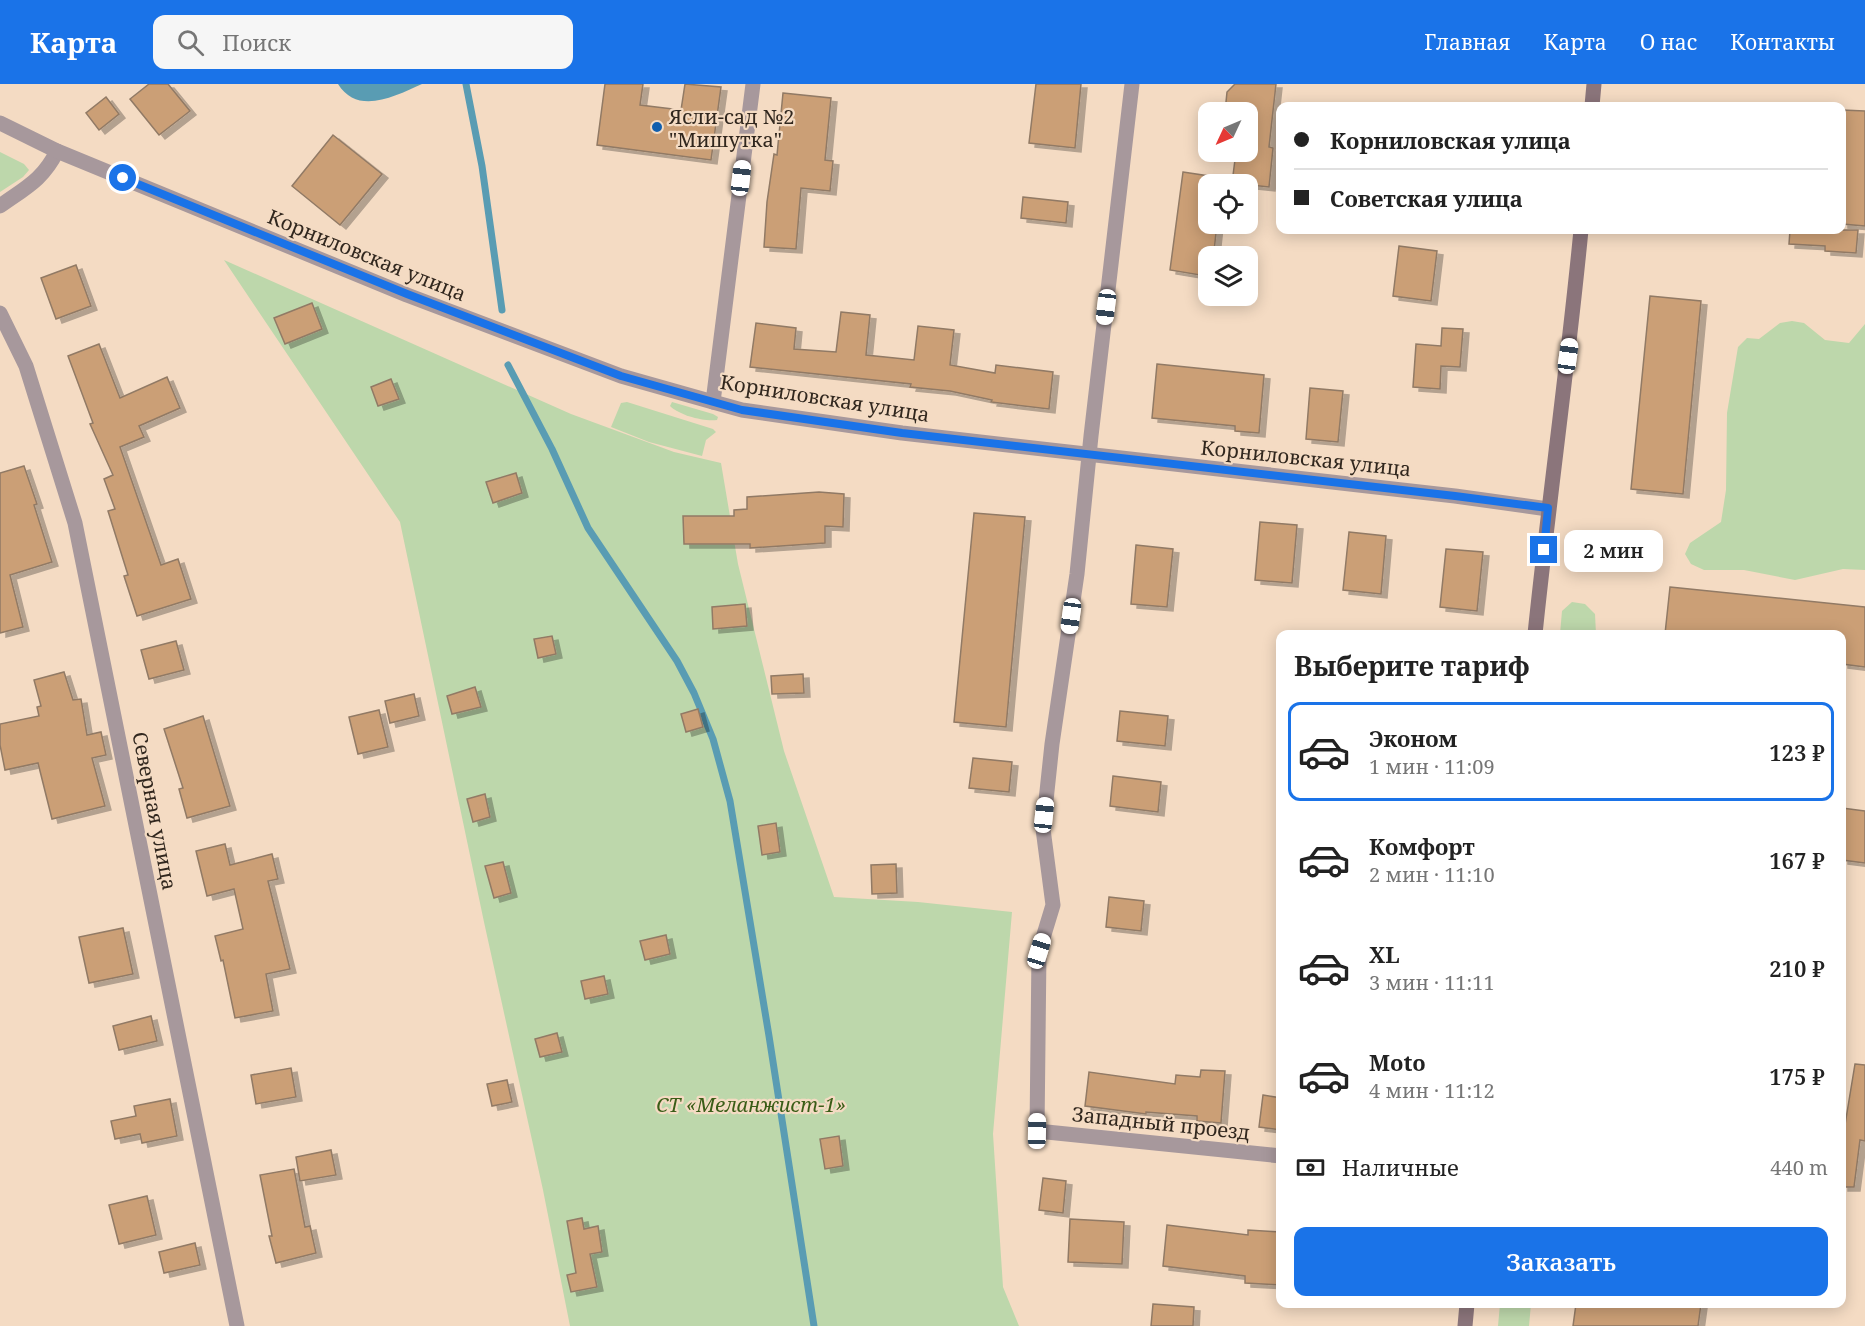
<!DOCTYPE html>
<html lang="ru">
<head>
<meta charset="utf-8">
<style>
  body { margin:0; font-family:"Noto Serif",serif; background:#f6f6f6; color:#222; height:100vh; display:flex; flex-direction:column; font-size:22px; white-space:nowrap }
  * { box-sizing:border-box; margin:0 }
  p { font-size:20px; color:#767676 }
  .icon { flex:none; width:33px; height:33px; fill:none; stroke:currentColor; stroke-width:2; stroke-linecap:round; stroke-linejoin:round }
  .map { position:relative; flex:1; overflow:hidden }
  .panel { position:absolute; left:1276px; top:546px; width:570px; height:678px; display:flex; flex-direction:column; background:#fff; border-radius:12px; box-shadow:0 3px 15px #0003 }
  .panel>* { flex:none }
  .hud { position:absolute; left:1276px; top:18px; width:570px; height:132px; border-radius:12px; box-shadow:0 3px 15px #0003; display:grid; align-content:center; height:132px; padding:0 18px; background:#fff }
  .needle { width:39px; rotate:226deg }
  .fabs { position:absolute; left:1198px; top:18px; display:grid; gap:12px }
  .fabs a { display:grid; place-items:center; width:60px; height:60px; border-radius:12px; background:#fff; box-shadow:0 3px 15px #0003; font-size:30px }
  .end { position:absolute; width:27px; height:27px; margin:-14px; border:8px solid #1a73e8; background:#fff; box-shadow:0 0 0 3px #fff }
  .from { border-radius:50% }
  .bubble { position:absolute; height:42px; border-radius:12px; background:#fff; box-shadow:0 3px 15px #0003; font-size:20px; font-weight:600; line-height:42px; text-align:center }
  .car { position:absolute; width:18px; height:36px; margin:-18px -9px; border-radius:8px; box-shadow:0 0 4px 2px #0007; background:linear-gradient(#fff 24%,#345 0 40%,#fff 0 76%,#345 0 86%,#fff 0) }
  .hud b { display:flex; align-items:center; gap:21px; height:57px; font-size:22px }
  .hud b+b { border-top:2px solid #e0e0e0 }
  .hud i { width:15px; height:15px; background:#222 }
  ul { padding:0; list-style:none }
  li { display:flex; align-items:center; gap:18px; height:99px; margin:0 12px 9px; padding:0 6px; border:3px solid transparent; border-radius:12px }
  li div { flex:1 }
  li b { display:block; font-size:22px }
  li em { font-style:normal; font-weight:600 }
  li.selected { border-color:#1a73e8 }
  li>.icon { width:54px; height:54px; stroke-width:1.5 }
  h2 { padding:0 18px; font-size:27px; line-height:72px }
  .pay { display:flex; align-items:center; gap:15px; height:66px; padding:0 18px; font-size:22px }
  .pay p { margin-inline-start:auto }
  .primary-button { display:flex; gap:12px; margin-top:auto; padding:12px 18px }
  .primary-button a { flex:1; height:69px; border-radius:12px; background:#1a73e8; color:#fff; font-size:24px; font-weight:600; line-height:69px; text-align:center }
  header { display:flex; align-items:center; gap:36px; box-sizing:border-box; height:84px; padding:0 30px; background:#1a73e8; color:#fff }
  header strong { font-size:28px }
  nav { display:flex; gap:33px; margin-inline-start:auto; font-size:21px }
  .search { width:420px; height:54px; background:#f6f6f6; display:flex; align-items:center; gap:15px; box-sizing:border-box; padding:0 21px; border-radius:12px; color:#767676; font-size:22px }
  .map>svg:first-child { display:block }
</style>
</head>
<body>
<header>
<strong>Карта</strong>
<div class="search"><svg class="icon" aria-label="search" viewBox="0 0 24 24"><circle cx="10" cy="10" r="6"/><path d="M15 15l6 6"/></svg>Поиск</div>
<nav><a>Главная</a><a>Карта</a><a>О нас</a><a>Контакты</a></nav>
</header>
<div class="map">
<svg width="1865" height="1242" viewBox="0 0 1865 1242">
  <defs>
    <filter id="shadow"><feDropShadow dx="6" dy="4" stdDeviation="0" flood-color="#0004"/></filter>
  </defs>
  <rect width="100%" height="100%" fill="#f4dbc3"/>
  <g fill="#bdd7ab">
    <polygon points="0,68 24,80 29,86 23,93 0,108"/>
    <polygon points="224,176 571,330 674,368 721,379 738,480 784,667 834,813 918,818 1012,828 993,1050 1003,1203 1019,1242 570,1242 543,1106 484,838 400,438"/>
    <polygon points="1792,237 1804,239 1825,256 1849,259 1865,240 1865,486 1843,485 1795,496 1744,486 1704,486 1691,480 1685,470 1690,459 1721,438 1726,406 1727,329 1738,263 1747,254 1759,255 1780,239"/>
    <polygon points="627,318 713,345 716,348 706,356 702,372 649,358 611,343 621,319"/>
    <path d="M672 318 713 330 718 333 717 336C704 338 679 331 670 322Z"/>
    <polygon points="1572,518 1585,520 1595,530 1596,550 1560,550 1562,527"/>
    <polygon points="1500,1220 1531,1220 1529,1242 1498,1242"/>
  </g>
  <path fill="#599cb3" d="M338 0H422C395 12 358 32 338 0Z"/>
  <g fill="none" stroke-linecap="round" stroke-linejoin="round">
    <g stroke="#599cb3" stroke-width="7">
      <polyline points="466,0 482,82 502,226"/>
      <polyline points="508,281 552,365 588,444 677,577 694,609 713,655 730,717 769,952 814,1242"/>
    </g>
  </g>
  <g fill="#cb9f76" stroke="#917a65" stroke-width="1.5" filter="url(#shadow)">
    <polygon points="149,0 168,0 190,27 159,51 130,15"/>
    <polygon points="605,0 643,0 640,21 681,26 685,0 721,3 711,76 597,61"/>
    <polygon points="1036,0 1081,0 1075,64 1029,59"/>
    <polygon points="1235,0 1276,0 1269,63 1273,64 1269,103 1232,99 1236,68 1248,68 1248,28 1225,28 1227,8"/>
    <polygon points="783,9 831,14 825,76 833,77 830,107 801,104 796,165 764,163 767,118 774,70 777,71"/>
    <polygon points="106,13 119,30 99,46 86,29"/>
    <polygon points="1842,26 1865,27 1865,142 1842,140"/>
    <polygon points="333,51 382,90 340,141 292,102"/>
    <polygon points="1183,88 1209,92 1209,140 1217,140 1214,167 1210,166 1206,192 1170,186"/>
    <polygon points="1023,113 1068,118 1066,139 1021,134"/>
    <polygon points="1790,146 1858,146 1856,169 1825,167 1825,162 1789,160"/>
    <polygon points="1399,162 1437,167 1431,217 1393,212"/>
    <polygon points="76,181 91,222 56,235 41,194"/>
    <polygon points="1650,212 1701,217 1683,410 1631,405"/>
    <polygon points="312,219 322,245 285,260 274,234"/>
    <polygon points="841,228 870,231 866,271 914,276 918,242 954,246 950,281 995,289 996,281 1053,288 1049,325 991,318 992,316 950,307 910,303 911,300 750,283 756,239 796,244 794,265 836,268"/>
    <polygon points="1442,244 1463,245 1460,283 1441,282 1440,305 1413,303 1416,260 1441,262"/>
    <polygon points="99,260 120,314 167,293 180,324 139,342 144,353 120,363 161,481 178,475 191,515 137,532 124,492 128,491 108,427 115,425 104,395 113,391 90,340 93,339 68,272"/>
    <polygon points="1157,280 1264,291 1259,349 1235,347 1235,342 1152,334"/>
    <polygon points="391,295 399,315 378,322 371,303"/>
    <polygon points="1310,304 1343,307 1338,358 1306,355"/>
    <polygon points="24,382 37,420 34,421 52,478 10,491 23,543 0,549 0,389"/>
    <polygon points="516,389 522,409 493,419 486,398"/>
    <polygon points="819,408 844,410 843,443 825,442 825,459 750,464 750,460 684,460 683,432 734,432 734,426 747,425 747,413"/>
    <polygon points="974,429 1025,433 1006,643 954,638"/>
    <polygon points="1260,438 1297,441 1292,499 1255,496"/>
    <polygon points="1349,448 1386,452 1381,510 1343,506"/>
    <polygon points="1136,461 1173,465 1167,523 1131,520"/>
    <polygon points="1446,465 1483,468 1477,527 1440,523"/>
    <polygon points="1670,503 1865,523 1865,583 1842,580 1842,550 1665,550"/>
    <polygon points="745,520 747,542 713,545 712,523"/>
    <polygon points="552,552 556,570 538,574 534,555"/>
    <polygon points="176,557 184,586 149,595 141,566"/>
    <polygon points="64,588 73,616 81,615 87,651 101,648 106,671 92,674 105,722 52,735 38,679 5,686 0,661 0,640 39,632 37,623 41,622 34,596"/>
    <polygon points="803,590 804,609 772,610 771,592"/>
    <polygon points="475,603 481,623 452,630 447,612"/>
    <polygon points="414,610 419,632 390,639 385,617"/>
    <polygon points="698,625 703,643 686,648 681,630"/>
    <polygon points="379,626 388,663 358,670 349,633"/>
    <polygon points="1120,627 1168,632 1165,662 1117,657"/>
    <polygon points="203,632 230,722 187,734 179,705 183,704 164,645"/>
    <polygon points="973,674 1012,678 1009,708 969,704"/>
    <polygon points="1113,692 1161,698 1158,728 1110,722"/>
    <polygon points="485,710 490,733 473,738 467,715"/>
    <polygon points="1842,724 1865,727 1865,779 1842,776"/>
    <polygon points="776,739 780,768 762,771 758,742"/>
    <polygon points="225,760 230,781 272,770 278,795 268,797 290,885 266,890 273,927 235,934 223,876 221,877 215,852 243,845 234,805 207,812 196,767"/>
    <polygon points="503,778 511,809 494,814 485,782"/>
    <polygon points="896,780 897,809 872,810 871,781"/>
    <polygon points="1109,813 1144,817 1141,847 1106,843"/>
    <polygon points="123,844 133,890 89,899 79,853"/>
    <polygon points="666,851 670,870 645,876 640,857"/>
    <polygon points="604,892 608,910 585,915 581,897"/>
    <polygon points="151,932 157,957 119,966 113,942"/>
    <polygon points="557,949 562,968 540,973 535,955"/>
    <polygon points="1855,980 1865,981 1865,1057 1860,1056 1854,1103 1842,1103 1842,1059"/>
    <polygon points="291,984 296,1013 256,1020 251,991"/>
    <polygon points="1201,986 1225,987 1221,1039 1197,1037 1197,1032 1146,1028 1146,1030 1085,1022 1089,988 1175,1000 1176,991 1200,993"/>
    <polygon points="507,996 512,1018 492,1022 487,1000"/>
    <polygon points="1263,1011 1281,1014 1281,1046 1259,1043"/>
    <polygon points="170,1015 177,1052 142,1059 140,1050 115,1055 111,1037 136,1032 134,1022"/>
    <polygon points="839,1052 843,1082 825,1085 820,1055"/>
    <polygon points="331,1066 336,1091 300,1097 296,1073"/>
    <polygon points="294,1085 305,1143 310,1142 316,1169 276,1179 269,1152 272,1152 260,1091"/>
    <polygon points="1043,1094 1066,1097 1063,1129 1039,1126"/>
    <polygon points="147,1112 156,1151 119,1160 109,1121"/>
    <polygon points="582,1134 584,1145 598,1142 602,1168 590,1170 597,1203 571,1208 567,1191 576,1189 567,1137"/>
    <polygon points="1070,1135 1124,1138 1122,1180 1068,1178"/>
    <polygon points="1167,1141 1248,1151 1248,1146 1281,1148 1281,1201 1245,1199 1245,1192 1163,1182"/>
    <polygon points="195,1159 200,1181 164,1189 159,1168"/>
    <polygon points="1153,1220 1194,1223 1193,1242 1151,1242"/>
    <polygon points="1576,1220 1701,1220 1698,1242 1573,1242"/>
  </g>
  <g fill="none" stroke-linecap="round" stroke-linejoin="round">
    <g stroke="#a7989c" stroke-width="15">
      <polyline points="1132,0 1091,352 1077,490 1052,660 1043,745 1053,821 1039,867 1037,1047 1281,1072"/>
      <path d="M0 122C25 104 43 96 57 67"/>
      <polyline points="0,229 26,282 75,439 237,1242"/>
      <polyline points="713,318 753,0"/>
    </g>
    <polyline stroke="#a7989c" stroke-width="15" points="0,39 57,67 407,211 621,292 713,318 742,326 902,349 1455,412 1548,425"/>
    <g stroke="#8b757b" stroke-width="15">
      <polyline points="1592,22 1594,0"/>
      <path d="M1535 550C1549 415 1568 281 1581 146"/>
      <polyline points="1465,1242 1467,1220"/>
    </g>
  </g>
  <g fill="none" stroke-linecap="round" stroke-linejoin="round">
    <polyline stroke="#1a73e8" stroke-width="8" points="123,94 407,210 621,292 742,326 902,349 1455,412 1548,424 1544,466"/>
  </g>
  <circle fill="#125fae" stroke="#f4dbc3" stroke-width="2" cx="657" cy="43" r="6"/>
  <g text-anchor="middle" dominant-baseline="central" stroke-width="4.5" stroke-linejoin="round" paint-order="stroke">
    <g font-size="20" fill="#31271e" stroke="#f4dbc3" text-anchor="start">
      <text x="669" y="32">Ясли-сад №2<tspan x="669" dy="23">"Мишутка"</tspan></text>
    </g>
    <g font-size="20" fill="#31271e" stroke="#f4dbc3">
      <text transform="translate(367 171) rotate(22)">Корниловская улица</text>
      <text transform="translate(825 314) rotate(9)">Корниловская улица</text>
      <text transform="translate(1306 374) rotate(6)">Корниловская улица</text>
      <text transform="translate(155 727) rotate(79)">Северная улица</text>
      <text transform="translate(1161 1039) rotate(6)">Западный проезд</text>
    </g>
    <g font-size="20" font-style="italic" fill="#3a5d17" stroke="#f4dbc3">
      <text x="751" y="1020">СТ «Меланжист-1»</text>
    </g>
  </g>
</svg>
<div class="fabs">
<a><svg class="needle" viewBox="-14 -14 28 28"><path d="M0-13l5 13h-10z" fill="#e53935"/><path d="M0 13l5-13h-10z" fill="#767676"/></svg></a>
<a><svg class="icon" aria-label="locate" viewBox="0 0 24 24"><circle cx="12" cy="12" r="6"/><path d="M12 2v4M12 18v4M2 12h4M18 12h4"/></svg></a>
<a><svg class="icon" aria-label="layers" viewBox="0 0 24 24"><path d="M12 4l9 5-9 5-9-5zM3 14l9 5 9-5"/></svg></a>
</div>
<i class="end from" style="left:123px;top:94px"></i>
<i class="end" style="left:1544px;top:466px"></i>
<div class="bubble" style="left:1564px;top:446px;width:99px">2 мин</div>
<i class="car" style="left:741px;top:94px;rotate:7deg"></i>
<i class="car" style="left:1106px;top:223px;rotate:187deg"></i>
<i class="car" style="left:1568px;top:272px;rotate:8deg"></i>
<i class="car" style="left:1071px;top:532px;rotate:188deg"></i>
<i class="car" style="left:1044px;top:731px;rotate:6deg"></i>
<i class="car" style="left:1039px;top:867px;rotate:17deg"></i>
<i class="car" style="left:1037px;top:1047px;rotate:1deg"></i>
<div class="hud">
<b><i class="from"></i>Корниловская улица</b>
<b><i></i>Советская улица</b>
</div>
<section class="panel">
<h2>Выберите тариф</h2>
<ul>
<li class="selected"><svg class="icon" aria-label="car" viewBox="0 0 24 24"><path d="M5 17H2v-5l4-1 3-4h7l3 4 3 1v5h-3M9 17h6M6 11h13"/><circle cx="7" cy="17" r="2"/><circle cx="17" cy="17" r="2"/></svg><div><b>Эконом</b><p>1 мин · 11:09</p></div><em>123 ₽</em></li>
<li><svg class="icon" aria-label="car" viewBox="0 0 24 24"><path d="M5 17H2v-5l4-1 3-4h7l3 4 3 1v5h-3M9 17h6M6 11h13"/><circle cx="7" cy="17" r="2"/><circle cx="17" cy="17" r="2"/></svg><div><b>Комфорт</b><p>2 мин · 11:10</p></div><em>167 ₽</em></li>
<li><svg class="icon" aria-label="car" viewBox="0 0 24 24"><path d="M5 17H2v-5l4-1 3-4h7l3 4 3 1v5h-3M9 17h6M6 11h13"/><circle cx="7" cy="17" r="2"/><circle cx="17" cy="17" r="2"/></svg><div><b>XL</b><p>3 мин · 11:11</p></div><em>210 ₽</em></li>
<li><svg class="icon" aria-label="car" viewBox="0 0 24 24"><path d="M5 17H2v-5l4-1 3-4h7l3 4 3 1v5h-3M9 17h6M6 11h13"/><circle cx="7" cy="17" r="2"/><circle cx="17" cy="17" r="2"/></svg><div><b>Moto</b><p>4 мин · 11:12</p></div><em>175 ₽</em></li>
</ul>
<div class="pay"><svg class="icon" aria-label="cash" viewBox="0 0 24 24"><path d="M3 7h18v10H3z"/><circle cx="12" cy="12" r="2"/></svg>Наличные<p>440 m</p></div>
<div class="primary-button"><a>Заказать</a></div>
</section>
</div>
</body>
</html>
